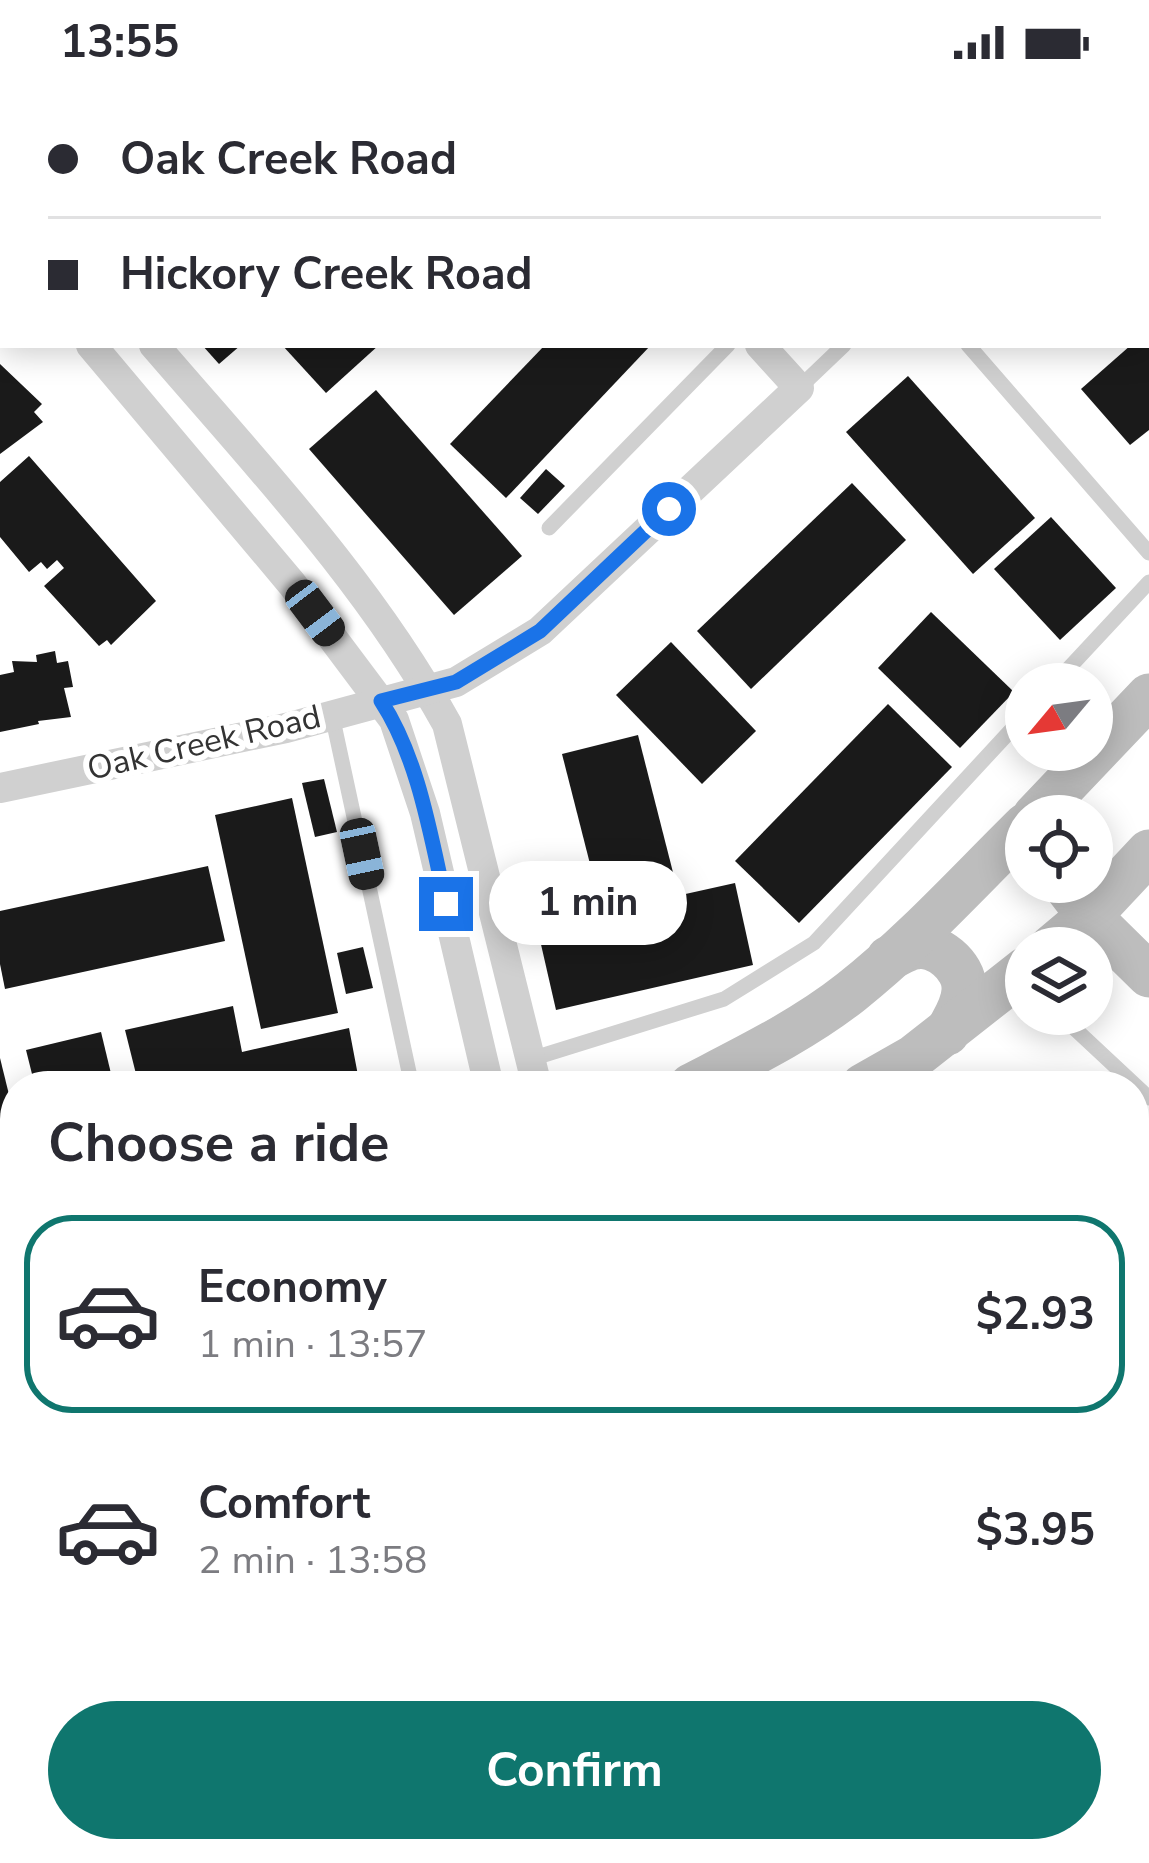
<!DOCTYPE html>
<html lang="en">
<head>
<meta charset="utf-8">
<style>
  body { margin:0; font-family:"Nunito Sans",sans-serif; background:#f2f2f3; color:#2b2b33; height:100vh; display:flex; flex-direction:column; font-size:45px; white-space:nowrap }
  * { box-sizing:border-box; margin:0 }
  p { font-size:39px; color:#7c7c81 }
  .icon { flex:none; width:66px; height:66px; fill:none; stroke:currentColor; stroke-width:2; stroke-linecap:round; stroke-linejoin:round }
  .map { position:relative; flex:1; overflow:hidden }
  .side { position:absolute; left:0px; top:987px; width:1149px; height:792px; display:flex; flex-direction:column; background:#fff; border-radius:48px 48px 0 0; box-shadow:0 6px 30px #0003 }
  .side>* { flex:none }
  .top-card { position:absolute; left:0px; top:0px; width:1149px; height:264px; box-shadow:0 6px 30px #0003; display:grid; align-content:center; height:264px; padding:0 48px; background:#fff }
  .needle { width:78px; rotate:241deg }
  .buttons { position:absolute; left:1005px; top:579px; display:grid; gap:24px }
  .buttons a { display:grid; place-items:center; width:108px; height:108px; border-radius:50%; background:#fff; box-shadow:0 6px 30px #0003; font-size:60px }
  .end { position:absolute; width:54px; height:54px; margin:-27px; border:15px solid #1a73e8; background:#fff; box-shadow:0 0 0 6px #fff }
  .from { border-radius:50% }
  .bubble { position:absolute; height:84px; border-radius:42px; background:#fff; box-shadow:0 6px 30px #0003; font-size:39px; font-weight:700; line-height:84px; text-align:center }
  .car { position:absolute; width:36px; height:72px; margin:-36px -18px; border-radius:15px; box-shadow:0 0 9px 3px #0007; background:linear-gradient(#222 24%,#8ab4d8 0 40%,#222 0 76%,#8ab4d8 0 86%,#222 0) }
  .top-card b { display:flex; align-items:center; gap:42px; height:114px; font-size:45px }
  .top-card b+b { border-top:3px solid #e1e1e2 }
  .top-card i { width:30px; height:30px; background:#2b2b33 }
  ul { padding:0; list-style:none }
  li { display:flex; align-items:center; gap:36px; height:198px; margin:0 24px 18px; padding:0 24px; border:6px solid transparent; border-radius:48px }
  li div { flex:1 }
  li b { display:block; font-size:45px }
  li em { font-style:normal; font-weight:700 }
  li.on { border-color:#0f766e }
  li>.icon { width:108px; height:108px; stroke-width:1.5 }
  h2 { padding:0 48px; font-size:54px; line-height:144px }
  .button { display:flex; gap:24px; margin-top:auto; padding:24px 48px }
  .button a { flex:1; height:138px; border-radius:72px; background:#0f766e; color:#fff; font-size:48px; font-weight:700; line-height:138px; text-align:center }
  .status { display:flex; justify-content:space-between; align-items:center; height:84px; padding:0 60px; background:#fff; direction:ltr }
  .status svg { height:33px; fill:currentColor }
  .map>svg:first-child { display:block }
</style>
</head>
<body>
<div class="status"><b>13:55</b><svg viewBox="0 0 49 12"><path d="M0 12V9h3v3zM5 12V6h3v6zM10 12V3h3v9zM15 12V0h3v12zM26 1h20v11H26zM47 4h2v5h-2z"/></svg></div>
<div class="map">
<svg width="1149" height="1779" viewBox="0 0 1149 1779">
  <rect width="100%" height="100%" fill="#fff"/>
  <g fill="#1a1a1a">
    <polygon points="202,261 241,261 219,280"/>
    <polygon points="282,261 379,261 326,309"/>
    <polygon points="545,261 651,261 506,414 450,360"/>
    <polygon points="1131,261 1149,261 1149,346 1130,361 1081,305"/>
    <polygon points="0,280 42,320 34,328 43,338 0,370"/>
    <polygon points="908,292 1035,434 973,490 846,348"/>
    <polygon points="376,306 522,472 454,531 309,365"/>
    <polygon points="29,372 156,517 111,561 107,556 99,562 44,502 64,484 57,476 47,485 41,478 29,488 0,453 0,398"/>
    <polygon points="546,385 565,402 538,430 520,414"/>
    <polygon points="852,399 906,456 751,605 697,547"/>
    <polygon points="1051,433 1116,504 1060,556 994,485"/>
    <polygon points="931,528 1014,608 960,664 878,584"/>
    <polygon points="671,558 756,647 702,700 616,611"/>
    <polygon points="55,567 57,579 68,577 73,603 64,604 71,633 38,637 39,640 0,648 0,591 14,588 12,577 37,578 36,571"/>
    <polygon points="888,620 952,683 799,839 735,777"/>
    <polygon points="638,651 677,804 601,823 562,670"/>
    <polygon points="324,695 337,748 315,753 302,699"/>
    <polygon points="292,714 338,929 261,945 215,731"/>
    <polygon points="208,782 225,857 5,905 0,880 0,827"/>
    <polygon points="735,799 753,881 556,926 537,843"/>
    <polygon points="363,863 373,904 346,910 337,869"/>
    <polygon points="233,922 242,968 349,944 360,1002 139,1002 125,946"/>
    <polygon points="101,948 114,1002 35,1002 26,966"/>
    <polygon points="0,974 15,1035 15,1052 0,1055"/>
    <polygon points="15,1064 15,1093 0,1096 0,1068"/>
    <polygon points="1149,1326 1149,1365 1134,1351 1134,1341"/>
    <polygon points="15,1351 15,1449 8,1451 0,1422 0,1359 11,1357"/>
    <polygon points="1134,1386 1149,1400 1149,1443 1139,1454 1134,1449"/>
    <polygon points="1134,1472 1149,1486 1147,1517 1134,1505"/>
    <polygon points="15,1518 15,1563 5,1574 0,1569 0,1534"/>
    <polygon points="1149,1642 1149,1710 1134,1727 1134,1658"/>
    <polygon points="324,1764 356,1764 371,1779 310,1779"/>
    <polygon points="729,1764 764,1764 780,1779 715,1779"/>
    <polygon points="790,1764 859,1764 875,1779 806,1779"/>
    <polygon points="1069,1764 1126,1764 1118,1779 1068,1779 1073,1774 1066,1767"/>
  </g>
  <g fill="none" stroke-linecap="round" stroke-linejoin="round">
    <g stroke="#d0d0d0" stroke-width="15">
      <polyline points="868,3 871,0"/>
      <polyline points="1146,184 1149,181"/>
      <polyline points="968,261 1149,469"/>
      <polyline points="799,304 844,261"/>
      <polyline points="549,444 728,261"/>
      <polyline points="1054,600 1149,498"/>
      <polyline points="332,631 412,1002"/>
      <polyline points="1059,930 1149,1014"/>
      <polyline points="531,975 724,915 814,859 1026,630"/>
      <polyline points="0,1117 15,1113"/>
      <polyline points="388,1764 402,1779"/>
    </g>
    <g stroke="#d0d0d0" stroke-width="30">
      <polyline points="527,0 529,3"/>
      <polyline points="0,83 3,86"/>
      <polyline points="0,160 3,163"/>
      <polyline points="91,261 292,500 394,636 425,729 489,1002"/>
      <path d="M154 261C258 382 369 499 447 640L537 1002"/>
      <polyline points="0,704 286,644 456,598 540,547 799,304 760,261"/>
      <polyline points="0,1715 15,1729"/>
      <polyline points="47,1764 61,1779"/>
      <polyline points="203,1779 217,1764"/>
    </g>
    <polyline stroke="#d0d0d0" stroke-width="39" points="1146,14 1149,17"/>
    <g stroke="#bdbdbd" stroke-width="45">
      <polyline points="1035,732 1149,612"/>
      <polyline points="1063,798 1089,832 1149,891"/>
      <polyline points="1051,864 1089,832 1149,768"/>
      <path d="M889 874C897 871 907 864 916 863 937 859 964 882 964 903 965 920 954 935 947 949"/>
      <path d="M691 1002C745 974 803 946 851 908 914 858 969 797 1026 741"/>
      <polyline points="863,1002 914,973 1026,885"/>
      <polyline points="1134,1172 1149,1156"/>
      <polyline points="0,1185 15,1182"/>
      <polyline points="0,1276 15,1273"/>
      <polyline points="511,1764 529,1779"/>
      <polyline points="559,1779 573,1764"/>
    </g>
  </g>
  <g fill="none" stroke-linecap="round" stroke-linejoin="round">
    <path stroke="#1a73e8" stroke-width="15" d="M446 820C431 754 419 675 381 617L456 598 540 547 669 425"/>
  </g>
  <g text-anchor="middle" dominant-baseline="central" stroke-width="12" stroke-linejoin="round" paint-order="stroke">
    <g font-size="33" fill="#333" stroke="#fff">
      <text transform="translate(204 659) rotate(-13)">Oak Creek Road</text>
    </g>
  </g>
</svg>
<div class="buttons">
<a><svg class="needle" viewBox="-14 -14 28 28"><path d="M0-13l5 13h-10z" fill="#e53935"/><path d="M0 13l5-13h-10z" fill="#7c7c81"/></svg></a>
<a><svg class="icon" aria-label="locate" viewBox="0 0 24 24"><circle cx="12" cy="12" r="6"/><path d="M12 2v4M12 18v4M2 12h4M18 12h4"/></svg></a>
<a><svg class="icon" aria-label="layers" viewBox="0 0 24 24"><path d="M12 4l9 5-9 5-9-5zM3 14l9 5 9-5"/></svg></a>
</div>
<i class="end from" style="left:669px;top:425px"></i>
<i class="end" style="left:446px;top:820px"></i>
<div class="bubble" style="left:489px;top:777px;width:198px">1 min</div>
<i class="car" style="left:315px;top:529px;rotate:143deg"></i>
<i class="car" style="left:362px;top:770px;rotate:168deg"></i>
<div class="top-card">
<b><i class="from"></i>Oak Creek Road</b>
<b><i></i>Hickory Creek Road</b>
</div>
<section class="side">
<h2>Choose a ride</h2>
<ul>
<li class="on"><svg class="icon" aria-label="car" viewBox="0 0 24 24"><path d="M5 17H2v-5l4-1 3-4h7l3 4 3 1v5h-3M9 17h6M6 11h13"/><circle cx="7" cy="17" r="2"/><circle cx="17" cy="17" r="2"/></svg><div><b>Economy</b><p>1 min · 13:57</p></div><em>$2.93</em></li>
<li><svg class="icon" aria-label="car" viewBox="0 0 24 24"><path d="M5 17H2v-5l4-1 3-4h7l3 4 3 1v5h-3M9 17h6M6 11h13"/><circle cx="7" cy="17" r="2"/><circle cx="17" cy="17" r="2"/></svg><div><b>Comfort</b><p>2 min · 13:58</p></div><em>$3.95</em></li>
</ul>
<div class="button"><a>Confirm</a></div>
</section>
</div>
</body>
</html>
